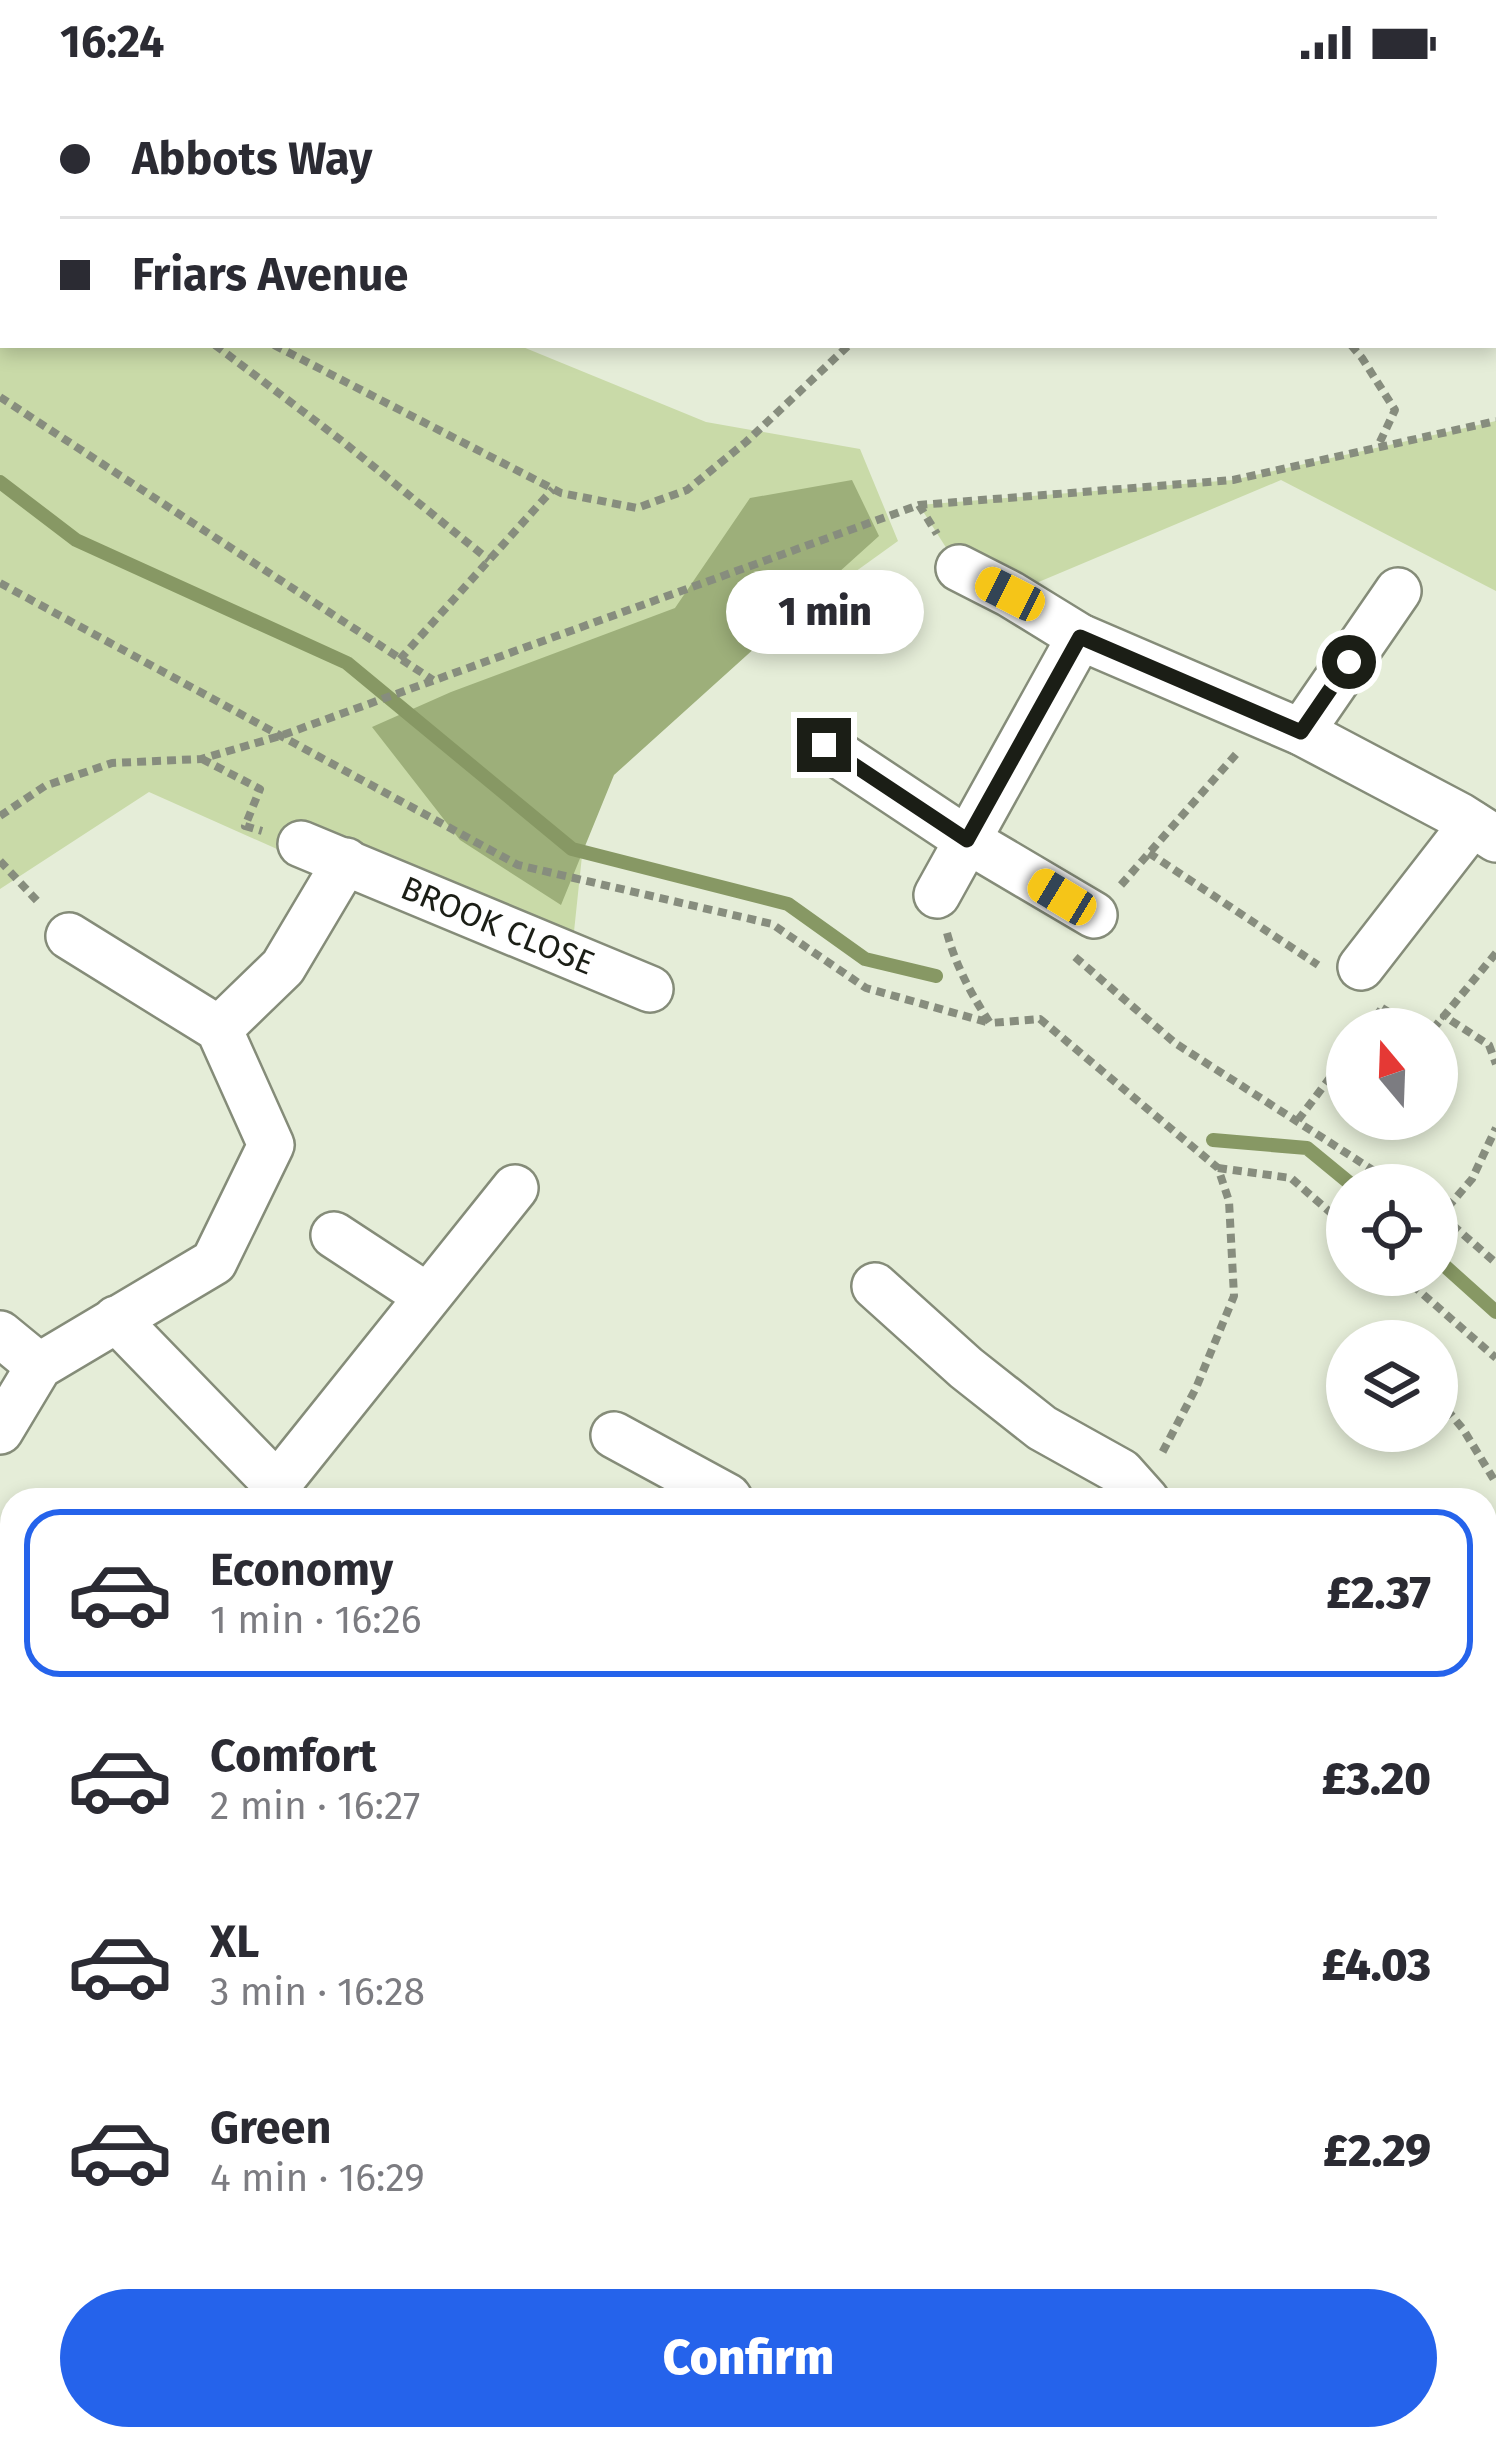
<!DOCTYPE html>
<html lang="en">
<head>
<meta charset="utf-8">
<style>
  body { margin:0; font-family:"Fira Sans",sans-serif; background:#f2f2f3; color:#2b2b33; height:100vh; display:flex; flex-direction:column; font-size:45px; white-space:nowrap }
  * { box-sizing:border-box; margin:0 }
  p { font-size:39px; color:#7c7c81 }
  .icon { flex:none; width:66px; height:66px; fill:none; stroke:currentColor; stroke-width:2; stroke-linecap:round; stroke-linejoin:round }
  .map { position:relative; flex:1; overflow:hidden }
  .side { position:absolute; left:0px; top:1404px; width:1497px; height:963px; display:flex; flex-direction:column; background:#fff; border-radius:36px 36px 0 0; box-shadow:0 6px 18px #0003 }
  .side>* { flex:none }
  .guide { position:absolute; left:0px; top:0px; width:1497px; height:264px; box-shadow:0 6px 18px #0003; display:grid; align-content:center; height:264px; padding:0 60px; background:#fff }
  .needle { width:78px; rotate:341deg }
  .fabs { position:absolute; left:1326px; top:924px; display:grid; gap:24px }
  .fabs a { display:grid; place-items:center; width:132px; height:132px; border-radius:50%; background:#fff; box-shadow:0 6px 18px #0003; font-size:60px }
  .end { position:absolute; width:54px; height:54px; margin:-27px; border:15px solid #1b1e16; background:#fff; box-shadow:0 0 0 6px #fff }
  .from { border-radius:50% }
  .bubble { position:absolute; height:84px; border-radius:42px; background:#fff; box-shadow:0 6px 18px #0003; font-size:39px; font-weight:800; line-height:84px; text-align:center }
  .car { position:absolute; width:36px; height:72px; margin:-36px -18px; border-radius:15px; box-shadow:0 0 9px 3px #0007; background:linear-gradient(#f5c518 24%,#345 0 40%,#f5c518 0 76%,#345 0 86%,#f5c518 0) }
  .guide b { display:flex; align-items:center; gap:42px; height:114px; font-size:45px }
  .guide b+b { border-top:3px solid #e1e1e2 }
  .guide i { width:30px; height:30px; background:#2b2b33 }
  ul { padding:21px 0 0; list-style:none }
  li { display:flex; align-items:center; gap:36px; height:168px; margin:0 24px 18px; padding:0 36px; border:6px solid transparent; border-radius:36px }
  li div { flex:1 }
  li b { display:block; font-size:45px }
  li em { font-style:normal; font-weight:800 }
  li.on { border-color:#2563eb }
  li>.icon { width:108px; height:108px; stroke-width:1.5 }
  .action { display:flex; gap:24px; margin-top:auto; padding:24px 60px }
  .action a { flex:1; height:138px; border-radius:72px; background:#2563eb; color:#fff; font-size:48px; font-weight:800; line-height:138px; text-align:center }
  .status { display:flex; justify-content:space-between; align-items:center; height:84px; padding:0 60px; background:#fff; direction:ltr }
  .status svg { height:33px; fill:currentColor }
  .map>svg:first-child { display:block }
</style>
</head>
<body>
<div class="status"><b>16:24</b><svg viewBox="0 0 49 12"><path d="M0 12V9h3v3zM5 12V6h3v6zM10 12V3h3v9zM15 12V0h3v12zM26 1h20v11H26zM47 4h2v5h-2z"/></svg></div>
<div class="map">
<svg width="1496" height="2365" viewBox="0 0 1496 2365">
  <rect width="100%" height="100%" fill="#e5edd8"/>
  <g fill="#c9daa8">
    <polygon points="0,0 171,0 175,3 3,3 3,261 518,261 706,338 860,365 898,457 592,677 569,895 149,708 0,805"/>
    <polygon points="1496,337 1496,507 1281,396 1010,510 959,484 919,421 1233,396"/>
    <polygon points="0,1561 12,1567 12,1668 0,1677"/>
    <polygon points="1485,2255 1496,2268 1496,2365 1473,2365 1466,2355 1485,2355"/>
  </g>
  <polygon fill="#9daf7a" points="852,396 879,452 614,691 561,821 460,756 372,643 451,608 675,524 750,414"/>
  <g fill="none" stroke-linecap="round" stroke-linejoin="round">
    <g stroke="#879864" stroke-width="14">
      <polyline points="0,398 76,456 347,579 572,765 788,820 865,875 936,892"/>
      <polyline points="1213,1056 1307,1064 1352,1101"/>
      <polyline points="1437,1175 1496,1228"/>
    </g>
  </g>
  <g fill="#aab19d" stroke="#7b826f" stroke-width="3">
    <polygon points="12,1668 12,1773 0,1781 0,1677"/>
    <polygon points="0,1809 12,1825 12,1943 0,1951"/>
  </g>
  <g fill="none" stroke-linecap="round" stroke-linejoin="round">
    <g stroke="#858c79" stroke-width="26">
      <g id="lane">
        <polyline points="0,2312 12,2307"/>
        <polyline points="450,2355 451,2365"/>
        <polyline points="1360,2365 1368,2355"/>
      </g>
    </g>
    <g stroke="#858c79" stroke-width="50">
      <g id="street">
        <polyline points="1102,0 1106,3"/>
        <polyline points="626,3 627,0"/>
        <polyline points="1414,3 1417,0"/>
        <polyline points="959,484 1010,510 1080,553 1301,648 1460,732 1496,755"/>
        <polyline points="1301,648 1398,507"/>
        <polyline points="824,661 967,756 1094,831"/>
        <path id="s1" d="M301 760 650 905"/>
        <polyline points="937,811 1080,553"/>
        <polyline points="1361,883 1472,740"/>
        <polyline points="219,945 283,883 346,777"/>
        <polyline points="334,1151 427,1212"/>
        <polyline points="875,1202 966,1284 1042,1344 1121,1388 1146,1416"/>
        <polyline points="116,1235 277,1401 515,1104"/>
        <polyline points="0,1250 39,1282"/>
        <polyline points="0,1347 39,1282 214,1178 271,1061 219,945 69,852"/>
        <polyline points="614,1351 728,1413 730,1416"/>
        <polyline points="1485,1853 1496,1854"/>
        <polyline points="1485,2126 1496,2122"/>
        <polyline points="1129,2365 1142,2355"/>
      </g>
    </g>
    <g stroke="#858c79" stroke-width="68">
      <g id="secondary">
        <polyline points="0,1511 12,1517"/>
        <polyline points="642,2355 642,2365"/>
      </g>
    </g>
    <g stroke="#878d7e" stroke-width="8" stroke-dasharray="9 6" stroke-linecap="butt">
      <polyline points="99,0 102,3"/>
      <polyline points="0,135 3,137"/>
      <polyline points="215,261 342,357 489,476"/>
      <polyline points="274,261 561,409 637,424 687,406 746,358 849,261"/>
      <polyline points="1351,261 1362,274 1395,326 1378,362"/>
      <polyline points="0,313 433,596"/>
      <polyline points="919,421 937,450"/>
      <polyline points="0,499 518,781 772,840 866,904 990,939"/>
      <polyline points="400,575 553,405"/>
      <polyline points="202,675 260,705 245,742 262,747"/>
      <polyline points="0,732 45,702 112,679 201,675 280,652 919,421 1233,396 1496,337"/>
      <polyline points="1149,769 1318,881"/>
      <polyline points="0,777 40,820"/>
      <polyline points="1121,801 1238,668"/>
      <path d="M947 849C956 882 971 910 990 939L1040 935 1218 1084 1229 1117 1234 1212 1196 1304 1161 1371"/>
      <polyline points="1496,869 1444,932 1489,961 1496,980"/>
      <polyline points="1075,873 1175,959 1396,1101"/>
      <polyline points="1382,924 1417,945"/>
      <polyline points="1367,945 1382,924 1380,923"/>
      <polyline points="1433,945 1444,932"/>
      <polyline points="1298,1036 1347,971"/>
      <polyline points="1218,1084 1291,1094 1347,1143"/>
      <polyline points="1437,1128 1441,1131 1472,1095 1496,1044"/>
      <polyline points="1441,1131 1496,1179"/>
      <polyline points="1401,1191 1496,1274"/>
      <polyline points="1437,1314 1463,1345 1496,1399"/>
      <polyline points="1485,2282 1496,2298"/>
    </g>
    <use href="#lane" stroke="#fff" stroke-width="21"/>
    <use href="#street" stroke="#fff" stroke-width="45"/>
    <use href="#secondary" stroke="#fff" stroke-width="63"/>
  </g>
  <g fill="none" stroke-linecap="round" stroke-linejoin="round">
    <polyline stroke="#1b1e16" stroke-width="15" points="824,661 967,756 1080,553 1301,648 1349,578"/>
  </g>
  <g text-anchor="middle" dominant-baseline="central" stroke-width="9" stroke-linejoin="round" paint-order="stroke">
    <g font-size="33" fill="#1b1e16" stroke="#e5edd8">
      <text stroke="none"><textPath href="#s1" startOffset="213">BROOK CLOSE</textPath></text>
    </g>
  </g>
</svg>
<div class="fabs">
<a><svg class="needle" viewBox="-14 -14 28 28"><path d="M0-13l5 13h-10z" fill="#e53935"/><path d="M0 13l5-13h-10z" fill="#7c7c81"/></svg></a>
<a><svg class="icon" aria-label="locate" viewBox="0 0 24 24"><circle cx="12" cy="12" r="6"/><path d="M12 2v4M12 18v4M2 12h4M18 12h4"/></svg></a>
<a><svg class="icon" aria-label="layers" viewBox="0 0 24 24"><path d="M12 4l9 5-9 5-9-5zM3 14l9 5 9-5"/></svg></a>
</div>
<i class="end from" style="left:1349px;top:578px"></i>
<i class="end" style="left:824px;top:661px"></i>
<div class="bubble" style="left:726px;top:486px;width:198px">1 min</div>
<i class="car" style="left:1010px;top:510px;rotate:297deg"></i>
<i class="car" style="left:1062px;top:813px;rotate:301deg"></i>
<div class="guide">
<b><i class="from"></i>Abbots Way</b>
<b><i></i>Friars Avenue</b>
</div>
<section class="side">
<ul>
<li class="on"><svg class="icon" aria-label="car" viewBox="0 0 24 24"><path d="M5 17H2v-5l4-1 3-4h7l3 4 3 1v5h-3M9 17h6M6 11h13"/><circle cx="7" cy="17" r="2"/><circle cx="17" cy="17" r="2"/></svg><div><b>Economy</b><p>1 min · 16:26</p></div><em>£2.37</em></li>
<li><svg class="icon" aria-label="car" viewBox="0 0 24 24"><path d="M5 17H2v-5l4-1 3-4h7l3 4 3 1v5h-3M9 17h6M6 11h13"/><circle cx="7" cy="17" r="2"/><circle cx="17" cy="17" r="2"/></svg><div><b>Comfort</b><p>2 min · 16:27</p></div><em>£3.20</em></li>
<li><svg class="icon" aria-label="car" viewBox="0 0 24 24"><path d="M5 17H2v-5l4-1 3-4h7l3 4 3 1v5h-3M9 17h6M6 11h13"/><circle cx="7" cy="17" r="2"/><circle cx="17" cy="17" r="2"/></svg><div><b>XL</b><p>3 min · 16:28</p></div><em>£4.03</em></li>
<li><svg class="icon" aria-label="car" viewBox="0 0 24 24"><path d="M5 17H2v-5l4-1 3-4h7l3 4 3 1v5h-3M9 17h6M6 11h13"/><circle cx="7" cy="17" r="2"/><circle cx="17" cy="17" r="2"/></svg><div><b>Green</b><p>4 min · 16:29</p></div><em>£2.29</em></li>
</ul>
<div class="action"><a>Confirm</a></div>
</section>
</div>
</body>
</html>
